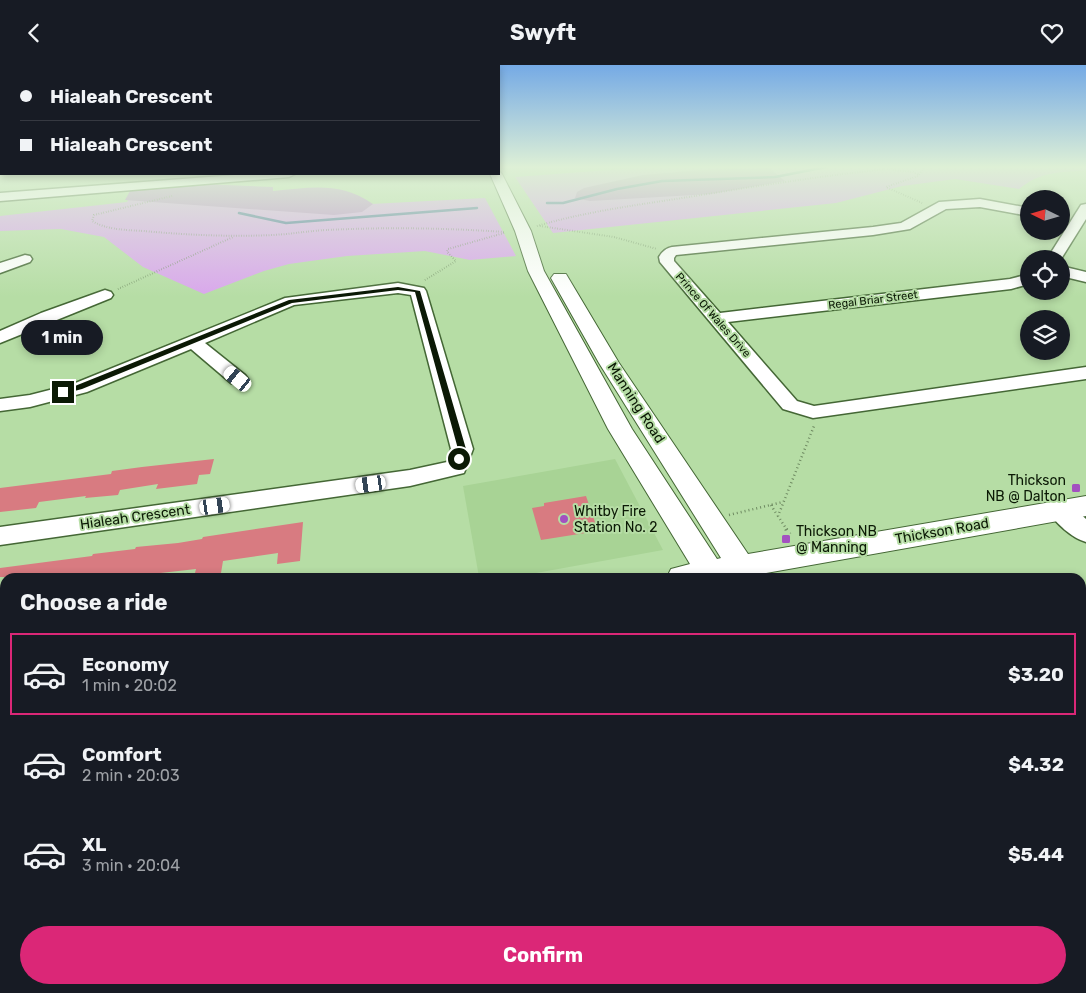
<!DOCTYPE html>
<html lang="en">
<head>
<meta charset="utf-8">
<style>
  body { margin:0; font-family:Rubik,sans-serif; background:#242831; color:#f1f3f6; height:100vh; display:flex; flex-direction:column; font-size:19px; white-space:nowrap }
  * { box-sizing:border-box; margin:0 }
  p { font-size:16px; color:#9ea1a6 }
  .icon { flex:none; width:28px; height:28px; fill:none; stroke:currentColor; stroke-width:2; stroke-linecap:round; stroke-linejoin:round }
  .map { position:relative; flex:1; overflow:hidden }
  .drawer { position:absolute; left:0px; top:508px; width:1086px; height:421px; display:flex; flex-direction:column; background:#171b24; border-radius:15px 15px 0 0; box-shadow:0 2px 8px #0003 }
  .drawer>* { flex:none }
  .guide { position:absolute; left:0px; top:0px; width:500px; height:110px; box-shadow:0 2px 8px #0003; display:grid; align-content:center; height:110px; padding:0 20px; background:#171b24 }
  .needle { width:32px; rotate:275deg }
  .buttons { position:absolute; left:1020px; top:125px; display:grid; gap:10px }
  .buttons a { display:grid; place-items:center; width:50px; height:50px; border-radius:50%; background:#171b24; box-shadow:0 2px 8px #0003; font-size:25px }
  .end { position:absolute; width:22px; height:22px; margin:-11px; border:6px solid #0b1905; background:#fff; box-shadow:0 0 0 2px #fff }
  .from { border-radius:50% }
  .bubble { position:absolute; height:35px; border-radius:18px; background:#171b24; box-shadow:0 2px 8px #0003; font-size:16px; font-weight:700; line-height:35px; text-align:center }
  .car { position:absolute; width:15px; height:30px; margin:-15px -8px; border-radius:6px; box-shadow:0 0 4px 1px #0007; background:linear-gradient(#fff 24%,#345 0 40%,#fff 0 76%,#345 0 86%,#fff 0) }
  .guide b { display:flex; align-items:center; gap:18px; height:48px; font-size:19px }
  .guide b+b { border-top:1px solid #363941 }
  .guide i { width:12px; height:12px; background:#f1f3f6 }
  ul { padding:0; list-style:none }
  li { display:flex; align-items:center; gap:15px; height:82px; margin:0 10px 8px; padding:0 10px; border:2px solid transparent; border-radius:0px }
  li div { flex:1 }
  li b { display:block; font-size:19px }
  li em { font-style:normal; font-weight:700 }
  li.active { border-color:#db2777 }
  li>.icon { width:45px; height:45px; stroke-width:1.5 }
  h2 { padding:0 20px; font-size:22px; line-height:60px }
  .cta { display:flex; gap:10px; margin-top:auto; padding:10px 20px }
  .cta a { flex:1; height:58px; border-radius:30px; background:#db2777; color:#fff; font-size:20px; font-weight:700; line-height:58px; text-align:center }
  header { display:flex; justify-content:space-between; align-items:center; height:65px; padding:0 20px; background:#171b24; font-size:22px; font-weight:700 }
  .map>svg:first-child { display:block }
</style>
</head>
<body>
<header><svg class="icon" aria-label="back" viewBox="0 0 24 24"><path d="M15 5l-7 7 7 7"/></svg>Swyft<svg class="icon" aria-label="heart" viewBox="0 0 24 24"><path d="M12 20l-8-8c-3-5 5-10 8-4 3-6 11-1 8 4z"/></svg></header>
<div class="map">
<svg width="1086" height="928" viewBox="0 0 1086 928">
  <rect width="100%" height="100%" fill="#b6dda5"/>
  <polygon fill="#a8d395" points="615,394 663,485 514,512 479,512 463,421"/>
  <g fill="#d9a7ec">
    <path d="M649 102H719L723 105 749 102H1086V105C1058 108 1041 106 1019 124L955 114 902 121 836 138 553 168 515 112Z"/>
    <polygon points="217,118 209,135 352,140 485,133 516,191 470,195 425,186 347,191 289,199 264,206 204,229 143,202 104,172 61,164 0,166 0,151 127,137 134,124"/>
  </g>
  <g fill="#ba87cd">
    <polygon points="769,103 785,116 711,129 590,136 575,133 577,127 584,123 643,110 700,105"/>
    <path d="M155 117 273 122V126C311 123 339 116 373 139L362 147 334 150 125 135 134 119Z"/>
  </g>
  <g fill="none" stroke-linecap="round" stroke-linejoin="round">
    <g stroke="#4e759e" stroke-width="2.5">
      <polyline points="547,138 563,138 617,124 662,116 775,112 826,102"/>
      <polyline points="239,148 286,158 477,143"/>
    </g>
  </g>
  <g fill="#d87b81">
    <polygon points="214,394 210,409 199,410 197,419 156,424 158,419 120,425 118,430 85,433 86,431 39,437 36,443 0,447 0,423 111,409 112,406 142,402"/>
    <polygon points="586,431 598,466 541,475 532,443 544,441 544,438"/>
    <polygon points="303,457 300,496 277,499 278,488 223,496 221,508 194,512 196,504 143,510 142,512 0,512 0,503 92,491 93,489 135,484 136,482 178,478 202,474 203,472"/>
  </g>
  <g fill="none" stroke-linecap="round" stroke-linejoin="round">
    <g stroke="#446735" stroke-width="3">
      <g id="minor">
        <polygon points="248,109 295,109 289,112 0,136 0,128"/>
        <path d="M980 134 1029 143V151L980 142 946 144 910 164 873 170 676 190 674 193V196L720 248 1010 214 1029 209V219L1011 224 728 257 797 336 814 341 1086 302V314L813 353 783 344 660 197 659 192C662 187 666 183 672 182L873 162 901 158 939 137Z"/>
        <polygon points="1086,139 1086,154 1061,194 1047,194 1081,140"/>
        <polygon points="25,190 30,191 32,194 30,197 0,208 0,198"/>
        <polygon points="1061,201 1086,207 1086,217 1061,211"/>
        <polygon points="398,218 424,223 426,226 473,384 464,408 410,421 0,480 0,462 410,405 447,397 451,384 411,230 398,228 294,240 205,278 245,310 248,314 245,318 238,320 231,318 191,284 87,327 30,342 0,346 0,334 30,330 73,319 285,233"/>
        <polygon points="105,225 111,227 113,230 111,233 0,278 0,266 41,248"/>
        <path d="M1060 436 1069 439 1086 454V477C1072 473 1055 458 1048 445L1051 439Z"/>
      </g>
    </g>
    <g stroke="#446735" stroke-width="2">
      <g id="major">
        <polygon points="499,106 502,109 531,166 544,206 632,364 717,494 721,493 599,298 551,213 554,209 566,209 619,298 748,489 1086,431 1086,451 761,509 762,512 667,512 671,504 690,499 608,364 528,206 515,166 490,109 499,109"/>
        <polygon points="5,620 5,652 0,653 0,621"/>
        <polygon points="938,924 985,924 986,928 939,928"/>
      </g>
    </g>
    <g stroke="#6f8b62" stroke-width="2" stroke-dasharray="0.5 2" stroke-linecap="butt">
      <polyline points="893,105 913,107 919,110"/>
      <path d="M172 131 94 150 92 156C107 165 126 165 144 166 187 170 230 172 273 170 291 169 308 166 326 165 386 162 446 163 505 167"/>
      <polyline points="922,138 886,122 918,111 925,102"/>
      <path d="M537 161C591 145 646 139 701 130 771 119 839 108 909 102"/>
      <polyline points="540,161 614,172 657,184"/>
      <polyline points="425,215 456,196 447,187 448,184 504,168"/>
      <polyline points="118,224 233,172"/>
    </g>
    <g stroke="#6f8b62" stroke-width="2.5" stroke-dasharray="1 3" stroke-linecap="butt">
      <polyline points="771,440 777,450"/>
      <polyline points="729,450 783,437"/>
      <polyline points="787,465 778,451 814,361"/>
    </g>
    <polyline stroke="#6f8b62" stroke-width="4" stroke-dasharray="1 4.5" stroke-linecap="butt" points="786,464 792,473"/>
    <use href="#minor" fill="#fff" fill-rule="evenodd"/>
    <use href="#major" fill="#fff" fill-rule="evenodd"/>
  </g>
  <linearGradient id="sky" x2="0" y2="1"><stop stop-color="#75aae5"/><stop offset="0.44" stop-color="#def0d6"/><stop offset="1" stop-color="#def0d6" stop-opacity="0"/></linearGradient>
  <rect width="1086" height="232" fill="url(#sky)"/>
  <polygon fill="#0b1905" points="398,222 420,226 466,384 461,395 455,394 458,384 415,227 398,225 292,238 82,324 63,329 60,327 289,235"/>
  <g fill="#a351c0" stroke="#b6dda5" stroke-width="2">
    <rect x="1071" y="418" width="10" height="10" rx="2.5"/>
    <circle cx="564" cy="454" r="5"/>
    <rect x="781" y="469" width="10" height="10" rx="2.5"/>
  </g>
  <g text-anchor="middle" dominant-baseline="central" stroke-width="4" stroke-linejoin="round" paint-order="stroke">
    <g font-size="11" fill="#0b1905" stroke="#b6dda5">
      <text transform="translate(873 235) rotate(-7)">Regal Briar Street</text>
      <text transform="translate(713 250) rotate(49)">Prince Of Wales Drive</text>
    </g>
    <g font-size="14" fill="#0b1905" stroke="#b6dda5">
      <text transform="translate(636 338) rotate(57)">Manning Road</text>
      <text transform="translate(135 452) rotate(-8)">Hialeah Crescent</text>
      <text transform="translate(942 466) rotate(-10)">Thickson Road</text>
    </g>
    <g font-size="14" fill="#0b1905" stroke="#b6dda5" text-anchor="start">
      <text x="1066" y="415" text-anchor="end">Thickson<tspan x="1066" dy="16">NB @ Dalton</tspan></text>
      <text x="574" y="446">Whitby Fire<tspan x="574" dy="16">Station No. 2</tspan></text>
      <text x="796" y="466">Thickson NB<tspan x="796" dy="16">@ Manning</tspan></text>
    </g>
  </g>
</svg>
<div class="buttons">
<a><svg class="needle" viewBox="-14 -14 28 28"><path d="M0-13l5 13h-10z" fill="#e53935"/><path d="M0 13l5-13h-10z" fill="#9ea1a6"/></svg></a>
<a><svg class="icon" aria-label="locate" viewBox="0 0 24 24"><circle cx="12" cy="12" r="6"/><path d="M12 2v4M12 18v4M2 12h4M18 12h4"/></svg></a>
<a><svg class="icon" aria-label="layers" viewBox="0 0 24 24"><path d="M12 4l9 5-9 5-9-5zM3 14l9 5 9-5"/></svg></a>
</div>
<i class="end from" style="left:459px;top:394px"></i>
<i class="end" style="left:63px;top:327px"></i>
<div class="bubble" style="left:21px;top:255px;width:82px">1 min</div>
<i class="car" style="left:238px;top:314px;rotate:309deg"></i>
<i class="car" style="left:371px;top:419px;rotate:262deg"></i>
<i class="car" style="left:215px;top:441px;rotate:82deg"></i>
<div class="guide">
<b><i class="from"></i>Hialeah Crescent</b>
<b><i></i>Hialeah Crescent</b>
</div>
<section class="drawer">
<h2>Choose a ride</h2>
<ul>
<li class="active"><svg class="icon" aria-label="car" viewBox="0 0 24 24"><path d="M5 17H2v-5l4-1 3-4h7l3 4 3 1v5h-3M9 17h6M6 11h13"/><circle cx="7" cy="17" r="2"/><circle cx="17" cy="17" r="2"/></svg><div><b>Economy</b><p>1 min · 20:02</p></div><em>$3.20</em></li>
<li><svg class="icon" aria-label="car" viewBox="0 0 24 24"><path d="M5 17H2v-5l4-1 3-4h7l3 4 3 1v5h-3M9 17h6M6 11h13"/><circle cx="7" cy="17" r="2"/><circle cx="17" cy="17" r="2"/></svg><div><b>Comfort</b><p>2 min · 20:03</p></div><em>$4.32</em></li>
<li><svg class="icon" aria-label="car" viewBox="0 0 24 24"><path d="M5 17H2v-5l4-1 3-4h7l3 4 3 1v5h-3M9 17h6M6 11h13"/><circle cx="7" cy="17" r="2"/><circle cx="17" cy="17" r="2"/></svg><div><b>XL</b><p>3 min · 20:04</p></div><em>$5.44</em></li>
</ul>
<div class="cta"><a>Confirm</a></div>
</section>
</div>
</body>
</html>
